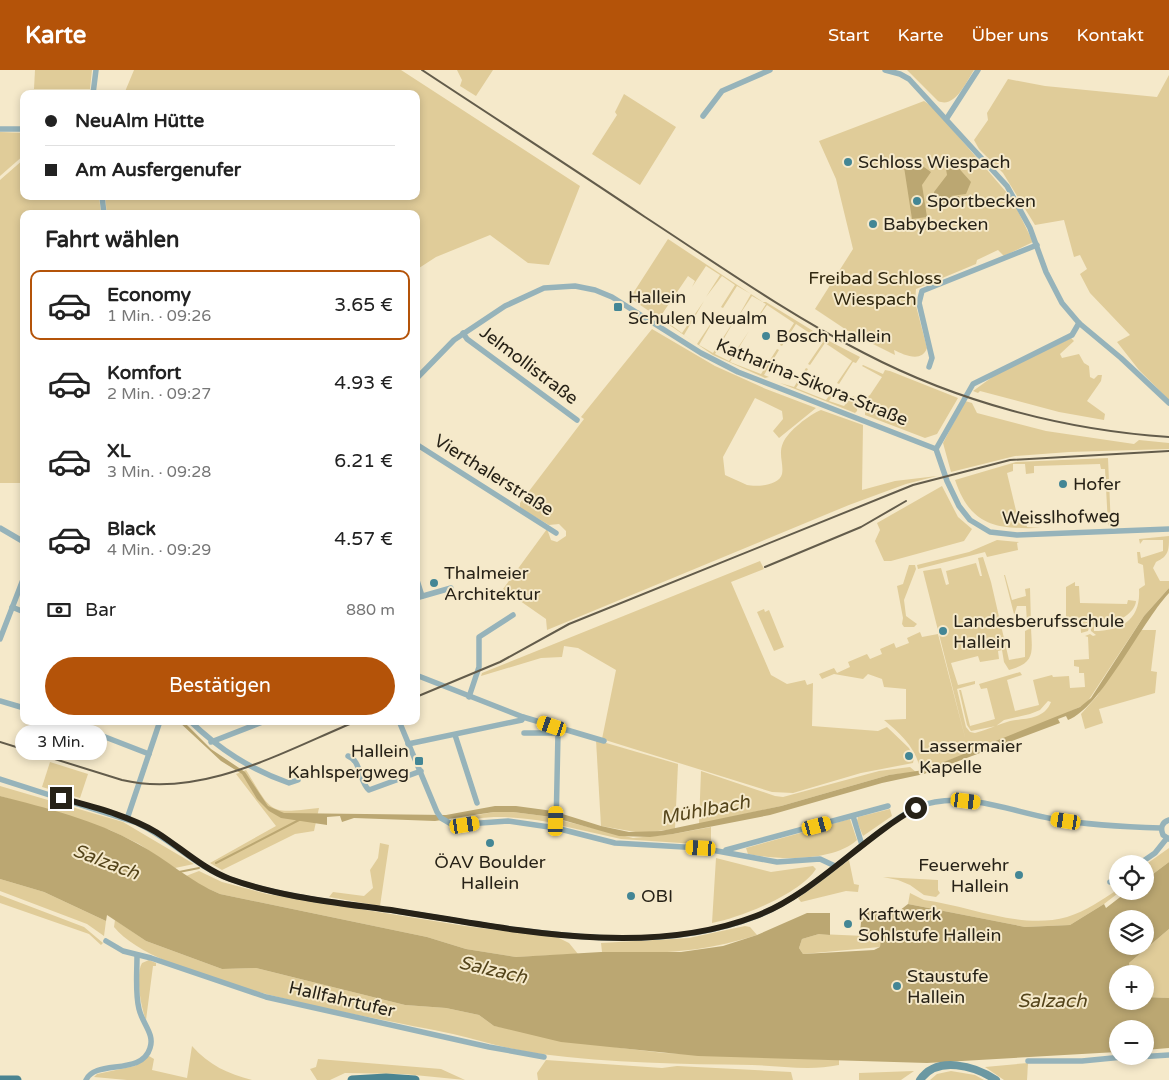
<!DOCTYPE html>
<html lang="de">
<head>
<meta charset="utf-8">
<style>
  body { margin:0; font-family:"Varela Round",sans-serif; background:#f2f2f2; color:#222; height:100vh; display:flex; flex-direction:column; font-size:19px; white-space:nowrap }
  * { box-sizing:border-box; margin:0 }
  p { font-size:16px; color:#767676 }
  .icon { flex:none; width:28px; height:28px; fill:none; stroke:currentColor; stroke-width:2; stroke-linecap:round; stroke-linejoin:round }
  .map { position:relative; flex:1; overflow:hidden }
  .sheet { position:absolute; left:20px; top:140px; width:400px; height:515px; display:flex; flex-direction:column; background:#fff; border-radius:10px; box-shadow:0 2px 8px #0003 }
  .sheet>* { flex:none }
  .banner { position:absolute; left:20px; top:20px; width:400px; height:110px; border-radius:10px; box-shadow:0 2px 8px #0003; display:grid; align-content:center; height:110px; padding:0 25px; background:#fff }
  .controls { position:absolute; left:1109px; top:785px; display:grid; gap:10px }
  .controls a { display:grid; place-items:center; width:45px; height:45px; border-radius:50%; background:#fff; box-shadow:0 2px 8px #0003; font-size:25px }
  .end { position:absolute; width:22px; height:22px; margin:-11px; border:6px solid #272217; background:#fff; box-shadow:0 0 0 2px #fff }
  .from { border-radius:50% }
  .bubble { position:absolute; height:35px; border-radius:18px; background:#fff; box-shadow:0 2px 8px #0003; font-size:16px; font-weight:600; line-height:35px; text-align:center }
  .car { position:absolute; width:15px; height:30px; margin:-15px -8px; border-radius:6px; box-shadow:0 0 4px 1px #0007; background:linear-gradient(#f5c518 24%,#345 0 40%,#f5c518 0 76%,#345 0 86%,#f5c518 0) }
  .banner b { display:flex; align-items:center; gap:18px; height:48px; font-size:19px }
  .banner b+b { border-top:1px solid #e0e0e0 }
  .banner i { width:12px; height:12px; background:#222 }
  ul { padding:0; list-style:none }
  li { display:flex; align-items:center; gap:15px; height:70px; margin:0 10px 8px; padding:0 15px; border:2px solid transparent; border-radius:10px }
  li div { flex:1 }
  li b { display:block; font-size:19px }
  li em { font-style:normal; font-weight:600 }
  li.current { border-color:#b45309 }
  li>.icon { width:45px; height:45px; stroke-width:1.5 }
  h2 { padding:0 25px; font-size:22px; line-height:60px }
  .pay { display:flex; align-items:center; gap:12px; height:55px; padding:0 25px; font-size:19px }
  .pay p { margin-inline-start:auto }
  .button { display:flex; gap:10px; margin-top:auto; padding:10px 25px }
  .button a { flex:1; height:58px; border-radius:30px; background:#b45309; color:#fff; font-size:20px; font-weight:600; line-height:58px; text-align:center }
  header { display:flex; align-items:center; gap:30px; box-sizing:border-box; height:70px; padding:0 25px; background:#b45309; color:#fff }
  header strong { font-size:24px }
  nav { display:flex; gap:28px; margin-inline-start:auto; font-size:18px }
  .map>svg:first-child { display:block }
</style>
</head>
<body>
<header>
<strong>Karte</strong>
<nav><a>Start</a><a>Karte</a><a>Über uns</a><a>Kontakt</a></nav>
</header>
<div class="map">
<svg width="1169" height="1010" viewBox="0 0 1169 1010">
  <rect width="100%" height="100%" fill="#f5e9ca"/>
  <g fill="#e0cc99">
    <polygon points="35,0 92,0 90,19 34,19"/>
    <polygon points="134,0 401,0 580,116 549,195 528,193 490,165 436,187 416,200 416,144 107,144 105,126 416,126 416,24 124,24"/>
    <polygon points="457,0 493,0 476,26 460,16 462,10"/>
    <path d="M907 0H974C966 12 955 39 938 31Z"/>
    <polygon points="1169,5 1169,330 1139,300 1117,272 1130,265 1090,223 1080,204 1087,199 1080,185 1074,187 1064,150 1035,155 1003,103 979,79 974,70 988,50 987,43 1008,9 1045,16 1157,27"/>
    <polygon points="624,24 676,57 640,115 592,84 617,45 615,42"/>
    <path d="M924 31 933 37 1007 123 1004 126 1008 133 1013 131 1033 172 1004 186 998 180 977 190 976 194 916 219 915 232 927 278C922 293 904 285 894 280L895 285 851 263 815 239 853 179 836 109 819 71Z"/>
    <polygon points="0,62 24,63 24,85 0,106"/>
    <polygon points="24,89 24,126 99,126 101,144 24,144 24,413 0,413 0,110"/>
    <polygon points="668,169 763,232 766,232 831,272 860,287 856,293 853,292 839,314 837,313 852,291 825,273 810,295 808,294 823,272 796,254 782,276 780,275 794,253 767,235 752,256 766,234 752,226 738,247 751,224 737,216 723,238 721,237 735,215 722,206 706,227 720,205 706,196 692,217 695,211 688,206 660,247 682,263 704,231 684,265 697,274 719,241 699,275 713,283 734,251 715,284 729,291 749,261 730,292 761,304 777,279 779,280 764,305 769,307 765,308 713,285 630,228"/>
    <path d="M652 259 715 296 766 319 816 338 779 368 773 361 783 349 782 341 755 328 723 387 725 405C732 408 740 412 747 415 756 417 779 416 782 404 784 394 778 384 783 373 788 361 809 345 821 340L863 355 862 420 895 411 937 406 906 414 849 435 547 560 546 549 503 519 547 459 551 470 557 472 566 466V461L559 454 549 455 520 438V433L584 349 581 347Z"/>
    <polygon points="1071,268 1074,271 1060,284 1062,288 1079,284 1084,293 1089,296 1090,307 1094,309 1098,305 1102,305 1101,311 1087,331 1105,344 1104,350 1059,342 980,321 978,323 973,321 995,305"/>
    <polygon points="863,295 883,304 885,300 890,301 958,328 937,364 925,368 865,345 865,328 870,325 882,307 862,296"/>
    <polygon points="806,298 808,299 796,318 826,330 835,317 837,318 829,331 844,336 853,326 858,329 857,341 855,343 780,313 794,317"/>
    <polygon points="965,331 972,333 977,343 1046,361 1134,374 1139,370 1169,373 1169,379 1069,382 1015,386 951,402 943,373"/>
    <path d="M1108 388 1111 457 1108 455 1105 399H1101L1100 394 1034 396V403L1026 404 1025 394H1013V401L1007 403 1019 453 1026 452 1027 457 1041 458C997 459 971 457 955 410L1016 392Z"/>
    <polygon points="942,416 958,447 972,459 964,471 891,491 884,491 875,471 880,460 877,453"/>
    <path d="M1169 466C1169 480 1169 486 1156 492L1153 498 1160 511H1169V518L1144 546 1086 634 1043 654 921 701C915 677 902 665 884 650L906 649V619L884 617 882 609 868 604 863 609 834 604 822 609 819 604 834 598 837 603 850 597 848 592 867 584 870 589 882 584 880 579 894 573 896 578 909 573 907 568 920 562 922 567 938 564 966 671 923 501 941 498 946 515 949 514 946 501 976 493 980 506H982L978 488 983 487 991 512 1009 590 1025 587V561L1031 558C1032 582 1036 593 1009 600L1004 592 1002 580 998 581 999 589 980 592 978 586 951 593 958 615 975 611V614L957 619 966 657 970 662 975 663C987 660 999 654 1010 651 1025 648 1044 650 1051 632L1048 631 1040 640 1030 644 1004 650 996 656 971 661 967 655 959 620H961L970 656 995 649 987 618 981 619 979 614 1020 602 1022 605 1007 610 1015 641 1039 635 1033 610 1052 605 1053 607 1069 606 1070 618 1085 617 1084 603H1079V597L1074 596V590L1089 589 1088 567 1085 566 1090 564 1093 566 1096 565 1091 561 1090 554 1088 561 1081 563 1080 549 1066 550V517L1075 512V516H1079L1080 533 1127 534 1128 530 1136 531C1135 543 1119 551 1108 555V549H1094V561C1122 561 1141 549 1139 519L1145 515 1143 495 1138 493 1137 482H1140L1141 488 1163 481V470H1143L1140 474 1139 469Z"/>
    <polygon points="997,470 1019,472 1017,473 1018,480 987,487 985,482 918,499 917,495 969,482"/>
    <polygon points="760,491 764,499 731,512 771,605 787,614 805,610 807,615 813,613 812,656 878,661 887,657 909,678 914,688 913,693 861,703 793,723 772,722 602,669 616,600 578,578 564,576 562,587 541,588 481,606 482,603"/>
    <polygon points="909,495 915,495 916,499 904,530 906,546 917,554 914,557 904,557 902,554 903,548 897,516 903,514"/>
    <polygon points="1004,505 1005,505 1012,530 1026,526 1025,519 1030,518 1031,553 1027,553 1026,536 1017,536 1015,542 1016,552"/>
    <polygon points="764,539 765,542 769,540 784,577 774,581 757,542"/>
    <polygon points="1140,560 1156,560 1151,601 1157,602 1155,623 1099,639 1103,653 1085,659 1081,644 1097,626"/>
    <polygon points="596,670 678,694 675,759 641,763 601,756"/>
    <polygon points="50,692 88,704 80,728 42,717"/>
    <polygon points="910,697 916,702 889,705 781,736 699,754 701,701 775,726 783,727 879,701"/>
    <path d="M246 700C273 744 268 744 319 738L314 761 295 764 222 800 210 793 276 756 236 704Z"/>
    <polygon points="0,716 123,752 194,794 175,798 139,774 110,760 0,726"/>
    <polygon points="890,739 892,746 863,766 857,751 858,747"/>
    <path d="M494 742H513L552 747 548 752C523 748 501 745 475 749 468 750 462 752 455 749Z"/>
    <path d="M850 749 857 770C833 792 778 790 748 784L746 778 815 759 817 763 825 761 824 756Z"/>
    <polygon points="560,750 633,768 673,764 711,757 711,775 621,769 563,756"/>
    <polygon points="380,773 389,775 380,836 329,827 333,822 364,826 373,818 370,800 378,788"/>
    <polygon points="1169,778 1169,792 1145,810 1145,795"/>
    <path d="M716 788 771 802 813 796 816 799C800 824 740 848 712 853Z"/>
    <polygon points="849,790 854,814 859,815 858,822 846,821 801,832 798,828"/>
    <polygon points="199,801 222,812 267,824 465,856 557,867 569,873 578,884 516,887 466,879 427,867 220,824 200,815 186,806"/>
    <polygon points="883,807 938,810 938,820 940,823 936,827 924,825 910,815 898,810"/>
    <polygon points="0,809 44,822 106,851 104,866 87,854 0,821"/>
    <path d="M1117 820 1121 821 1104 834 1070 855 1025 857 908 834 910 823 924 830C970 836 1021 860 1067 847 1086 841 1102 830 1117 820Z"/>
    <polygon points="0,825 84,857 103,873 101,875 89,864 0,833"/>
    <path d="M115 850 146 871 222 899 256 898 405 935 446 938 479 945 494 956 621 978 664 983 839 990V995C811 1001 780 996 752 995 682 994 611 993 541 984 511 980 482 971 453 964 378 948 159 913 114 857Z"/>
    <path d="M745 856 750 857 757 865C701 883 659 884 602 882L601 873 689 868Z"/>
    <polygon points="1169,859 1169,928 1145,927 1145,904 1131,904 1129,893"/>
    <polygon points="819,864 865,866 881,872 880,877 803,884 799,878 802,869"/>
    <path d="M149 890 156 893V896H153L146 950C141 938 135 905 142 893Z"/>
    <path d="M192 976C209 995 228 1004 252 1010H127L94 1007 97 1004 135 996 149 986 154 989 152 1000 187 1008Z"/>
    <polygon points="318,989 441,999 465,1010 404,1004 345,1003 330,1010 317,1010 310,999 316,997"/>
    <polygon points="546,990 662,998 677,996 791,1002 793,1010 538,1010 537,1003"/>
    <polygon points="1028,993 1027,1010 1004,1010 985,997"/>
    <polygon points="914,1001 901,1010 859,1010 859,1003"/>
    <polygon points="951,1001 975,1005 984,1010 930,1010 937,1004"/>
  </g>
  <g fill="#bba772" fill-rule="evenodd">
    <polygon points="955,94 971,112 966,124 951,126 959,126 960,131 936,135 934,122 947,105 946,99"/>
    <polygon points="921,95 931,102 922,115 927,147 912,149 904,97"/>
    <path d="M1169 518V523C1140 554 1101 638 1068 650L1066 646 1058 649 1060 653 924 704 882 713 770 745 673 764 650 767 619 766 552 747 513 742H494L435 751 354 748 342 752 340 746 327 747V755L281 748 269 741 257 729 242 704 221 691 178 651H183L211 679 245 702 268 736 284 743 446 745 495 736H516L553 741 601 756 629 762 661 761 781 736 889 705 924 700 1080 637 1091 628 1144 546Z"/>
    <path d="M0 726C46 738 96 750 138 774 167 789 190 812 220 824L427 867 466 879 516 887 601 882H681L723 876 757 865 807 843H830V865L819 864 802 869 799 878 803 884 874 880 880 877 881 868 860 863 862 841H899L908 834 1025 857 1070 855 1104 834 1106 838 1128 821H1145V810L1169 792V859L1129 893 1131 904H1118V931H1145V927L1169 928V978L1145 980V959H1118L1117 982 927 993 698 986 561 972 494 956 479 945 446 938 405 935 256 898 222 899 146 871 107 845 106 851 44 822 0 809ZM1118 849H1145V876H1118Z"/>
  </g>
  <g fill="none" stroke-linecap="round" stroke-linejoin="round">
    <g stroke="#bba772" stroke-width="2">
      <polyline points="216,793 299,750"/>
      <polyline points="179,802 199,798"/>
    </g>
    <g stroke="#96b3ba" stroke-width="5.5">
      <polyline points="885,0 900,4 909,9 1007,116 1030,158 1046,202 1062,233 1079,253 1121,288 1169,333"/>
      <polyline points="93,24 96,0"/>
      <polyline points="703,46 722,21 770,0"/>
      <polyline points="947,48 978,0"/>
      <polyline points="0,59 24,59"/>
      <polyline points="102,126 104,144"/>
      <polyline points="463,263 467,269 577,350"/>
      <polyline points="929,297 932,288 919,233 922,221 1037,175"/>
      <polyline points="416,309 454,270 505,236 544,218 575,216 595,220 612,227 701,283 738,302 936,379 947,411 959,436 970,450 990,462 1017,465 1169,459"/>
      <polyline points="416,374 556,463"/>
      <polyline points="936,379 973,314 1072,265 1079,253"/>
      <polyline points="0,458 24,472"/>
      <polyline points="416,507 422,526"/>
      <polyline points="416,528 451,518"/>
      <polyline points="12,537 24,542"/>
      <polyline points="0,569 24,507"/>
      <polyline points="416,605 523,647 604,671"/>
      <polyline points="469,627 479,597 479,567 513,545"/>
      <polyline points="0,631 24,638"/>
      <polyline points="64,651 149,684"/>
      <path d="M190 651C220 680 250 699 289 713L298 710"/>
      <polyline points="399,651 437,742 441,748 453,755 508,751 556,758 615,773 701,778 777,792 820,789 835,796"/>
      <polyline points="524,663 558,663 556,758"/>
      <polyline points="455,665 477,733"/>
      <polyline points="211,672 265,651"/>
      <polyline points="408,674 522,650 523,647"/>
      <path d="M348 686C361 690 359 712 369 720L421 701"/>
      <path d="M0 709 137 753C170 768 196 797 230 809 282 828 341 833 396 841 510 858 646 890 757 846 798 830 834 797 869 770 889 755 910 736 935 732 975 725 1014 742 1053 749 1089 755 1125 757 1161 758"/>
      <polyline points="853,746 862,775"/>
      <polyline points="127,749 160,651"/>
      <path d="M1169 750C1162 752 1160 758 1163 765L1169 769"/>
      <polyline points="726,780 888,736"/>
      <polyline points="1139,794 1155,783 1167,768"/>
      <polyline points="1110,812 1118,808"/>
      <polyline points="106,871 123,881 151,888 266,927 489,977 544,987"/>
      <polyline points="1028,991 1082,991 1123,987 1132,990 1138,987 1169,985"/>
      <path d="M86 1010C95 989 142 1006 150 978 155 964 142 953 139 939 135 923 137 903 137 886"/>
    </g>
    <path stroke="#6b98a2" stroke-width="8" d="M920 1010C937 985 975 996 996 1010"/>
    <g stroke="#4a8491" stroke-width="9">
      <polyline points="0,1010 17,1010"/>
      <polyline points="352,1010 386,1008 415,1010"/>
    </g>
    <g stroke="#635c4b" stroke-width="2">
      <path d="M422 0C496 49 571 97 645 147 717 194 788 244 864 283 958 332 1064 360 1169 367"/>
      <polyline points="765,497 861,457 906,431"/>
      <polyline points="416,627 500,592 569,554 913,415 1010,390 1169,381"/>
      <path d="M0 672 122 710C202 729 284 681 357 651"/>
    </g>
  </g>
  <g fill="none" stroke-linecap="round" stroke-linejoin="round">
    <path stroke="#272217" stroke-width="6" d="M61 728C93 737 127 745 156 762 180 777 203 799 230 809 283 828 341 833 397 841 512 859 645 889 756 846 814 824 862 768 916 738"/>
  </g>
  <g fill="#438695" stroke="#f5e9ca" stroke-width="2">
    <circle cx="848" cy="92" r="5"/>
    <circle cx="917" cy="131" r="5"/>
    <circle cx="873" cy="154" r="5"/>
    <rect x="613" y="232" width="10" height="10" rx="2.5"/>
    <circle cx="766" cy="266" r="5"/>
    <circle cx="1063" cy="414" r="5"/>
    <circle cx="434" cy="513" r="5"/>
    <circle cx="943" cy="561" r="5"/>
    <circle cx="909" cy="686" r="5"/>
    <rect x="414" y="686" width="10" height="10" rx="2.5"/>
    <circle cx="490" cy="773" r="5"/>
    <circle cx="1019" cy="805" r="5"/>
    <circle cx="631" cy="826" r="5"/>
    <circle cx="848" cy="854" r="5"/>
    <circle cx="897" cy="916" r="5"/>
  </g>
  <g text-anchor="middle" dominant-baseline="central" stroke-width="4" stroke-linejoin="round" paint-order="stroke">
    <g font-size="18" fill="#272217" stroke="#f5e9ca" text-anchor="start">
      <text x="858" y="92">Schloss Wiespach</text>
      <text x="927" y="131">Sportbecken</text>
      <text x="883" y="154">Babybecken</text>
      <text x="628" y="227">Hallein<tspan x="628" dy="21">Schulen Neualm</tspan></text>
      <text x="776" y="266">Bosch Hallein</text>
      <text x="1073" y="414">Hofer</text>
      <text x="444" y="503">Thalmeier<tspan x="444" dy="21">Architektur</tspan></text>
      <text x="953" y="551">Landesberufsschule<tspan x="953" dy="21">Hallein</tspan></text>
      <text x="919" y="676">Lassermaier<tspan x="919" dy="21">Kapelle</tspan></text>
      <text x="409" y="681" text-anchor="end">Hallein<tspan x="409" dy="21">Kahlspergweg</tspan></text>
      <text x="490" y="792" text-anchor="middle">ÖAV Boulder<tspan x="490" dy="21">Hallein</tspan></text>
      <text x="1009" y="795" text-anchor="end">Feuerwehr<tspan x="1009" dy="21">Hallein</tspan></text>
      <text x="641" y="826">OBI</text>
      <text x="858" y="844">Kraftwerk<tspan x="858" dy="21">Sohlstufe Hallein</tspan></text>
      <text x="907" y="906">Staustufe<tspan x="907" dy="21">Hallein</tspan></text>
    </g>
    <g font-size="18" fill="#31280f" stroke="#f5e9ca">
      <text x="875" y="208">Freibad Schloss<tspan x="875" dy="21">Wiespach</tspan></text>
    </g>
    <g font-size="18" fill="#272217" stroke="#f5e9ca">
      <text transform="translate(529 295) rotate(37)">Jelmollistraße</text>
      <text transform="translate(812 312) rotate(22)">Katharina-Sikora-Straße</text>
      <text transform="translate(494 405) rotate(32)">Vierthalerstraße</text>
      <text transform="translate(1061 447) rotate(-1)">Weisslhofweg</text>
      <text transform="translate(342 929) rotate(13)">Hallfahrtufer</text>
    </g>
    <g font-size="19" font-style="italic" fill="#54441a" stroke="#f5e9ca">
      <text transform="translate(705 740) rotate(-11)">Mühlbach</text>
      <text transform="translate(106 792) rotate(21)">Salzach</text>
      <text transform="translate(493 900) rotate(13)">Salzach</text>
      <text x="1052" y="931">Salzach</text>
    </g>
  </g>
</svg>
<div class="controls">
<a><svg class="icon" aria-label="locate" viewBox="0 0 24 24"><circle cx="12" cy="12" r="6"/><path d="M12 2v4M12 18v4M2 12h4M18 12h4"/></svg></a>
<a><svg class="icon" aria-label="layers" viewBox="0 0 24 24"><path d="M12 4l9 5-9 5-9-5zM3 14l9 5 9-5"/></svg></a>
<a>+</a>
<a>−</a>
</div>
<i class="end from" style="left:916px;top:738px"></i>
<i class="end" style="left:61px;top:728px"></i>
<div class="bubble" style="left:15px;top:655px;width:92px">3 Min.</div>
<i class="car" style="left:552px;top:656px;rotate:289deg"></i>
<i class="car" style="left:966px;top:731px;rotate:97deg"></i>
<i class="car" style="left:556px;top:751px;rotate:2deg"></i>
<i class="car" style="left:1066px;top:751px;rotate:279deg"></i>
<i class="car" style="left:465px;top:755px;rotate:81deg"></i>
<i class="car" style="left:817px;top:756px;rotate:75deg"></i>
<i class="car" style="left:701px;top:778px;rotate:273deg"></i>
<div class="banner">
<b><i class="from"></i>NeuAlm Hütte</b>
<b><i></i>Am Ausfergenufer</b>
</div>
<section class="sheet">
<h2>Fahrt wählen</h2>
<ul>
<li class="current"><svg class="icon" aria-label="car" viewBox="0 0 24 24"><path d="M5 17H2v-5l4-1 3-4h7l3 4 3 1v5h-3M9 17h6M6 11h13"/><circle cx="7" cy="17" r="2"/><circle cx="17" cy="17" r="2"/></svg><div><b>Economy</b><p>1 Min. · 09:26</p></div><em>3.65 €</em></li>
<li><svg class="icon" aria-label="car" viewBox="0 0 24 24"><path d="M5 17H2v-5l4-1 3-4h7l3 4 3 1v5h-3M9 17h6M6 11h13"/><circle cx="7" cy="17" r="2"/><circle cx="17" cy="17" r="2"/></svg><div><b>Komfort</b><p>2 Min. · 09:27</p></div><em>4.93 €</em></li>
<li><svg class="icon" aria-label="car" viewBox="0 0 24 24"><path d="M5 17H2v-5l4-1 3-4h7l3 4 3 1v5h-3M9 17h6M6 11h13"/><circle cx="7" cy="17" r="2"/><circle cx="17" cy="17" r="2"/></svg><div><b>XL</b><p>3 Min. · 09:28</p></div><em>6.21 €</em></li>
<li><svg class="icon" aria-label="car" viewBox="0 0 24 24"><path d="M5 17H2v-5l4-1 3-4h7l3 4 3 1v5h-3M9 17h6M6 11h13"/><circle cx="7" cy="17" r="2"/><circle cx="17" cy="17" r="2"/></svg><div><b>Black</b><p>4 Min. · 09:29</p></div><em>4.57 €</em></li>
</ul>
<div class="pay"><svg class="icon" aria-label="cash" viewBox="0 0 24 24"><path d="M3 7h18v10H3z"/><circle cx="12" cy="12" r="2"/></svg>Bar<p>880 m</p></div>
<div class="button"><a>Bestätigen</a></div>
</section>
</div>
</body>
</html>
